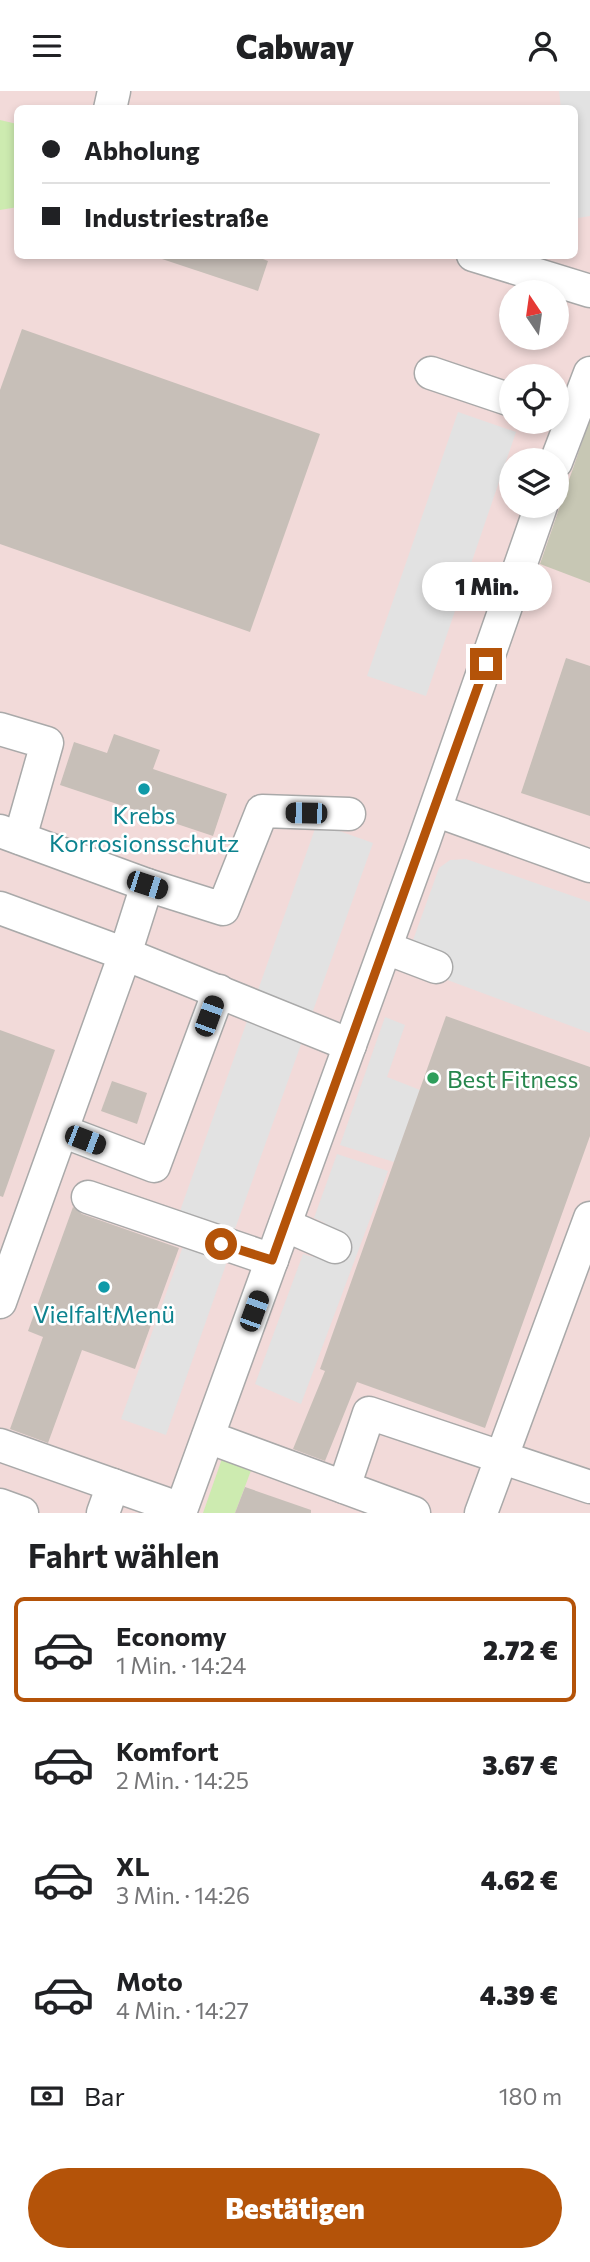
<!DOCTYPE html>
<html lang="de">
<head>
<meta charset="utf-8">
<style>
  body { margin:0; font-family:Commissioner,sans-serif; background:#f6f6f6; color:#202124; height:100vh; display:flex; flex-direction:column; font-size:26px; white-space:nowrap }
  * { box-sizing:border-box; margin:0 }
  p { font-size:23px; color:#757577 }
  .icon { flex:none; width:38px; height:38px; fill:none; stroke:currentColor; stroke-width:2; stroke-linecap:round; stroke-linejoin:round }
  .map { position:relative; height:1422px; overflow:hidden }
  .sheet { display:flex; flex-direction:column; background:#fff; flex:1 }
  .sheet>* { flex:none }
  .hud { position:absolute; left:14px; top:14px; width:564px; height:154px; border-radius:10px; box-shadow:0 4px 10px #0003; display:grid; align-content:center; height:154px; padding:0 28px; background:#fff }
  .needle { width:46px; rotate:347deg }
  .tools { position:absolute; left:499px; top:189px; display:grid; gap:14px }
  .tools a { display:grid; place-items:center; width:70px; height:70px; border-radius:50%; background:#fff; box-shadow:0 4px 10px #0003; font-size:35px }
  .end { position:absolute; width:32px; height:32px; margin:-16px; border:9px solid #b45309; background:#fff; box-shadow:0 0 0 4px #fff }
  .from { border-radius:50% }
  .bubble { position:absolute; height:49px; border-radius:24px; background:#fff; box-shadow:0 4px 10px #0003; font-size:23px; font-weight:800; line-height:49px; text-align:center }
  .car { position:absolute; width:21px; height:42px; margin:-21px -10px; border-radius:9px; box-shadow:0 0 5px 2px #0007; background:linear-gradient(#222 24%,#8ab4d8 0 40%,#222 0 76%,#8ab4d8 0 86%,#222 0) }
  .hud b { display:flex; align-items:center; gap:24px; height:66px; font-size:26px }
  .hud b+b { border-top:2px solid #e0e0e0 }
  .hud i { width:18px; height:18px; background:#202124 }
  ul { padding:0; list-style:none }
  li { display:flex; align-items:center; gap:21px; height:105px; margin:0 14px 10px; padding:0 14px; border:4px solid transparent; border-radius:10px }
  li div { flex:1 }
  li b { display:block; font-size:26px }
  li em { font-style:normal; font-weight:800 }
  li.selected { border-color:#b45309 }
  li>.icon { width:63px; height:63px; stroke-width:1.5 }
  h2 { padding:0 28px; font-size:32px; line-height:84px }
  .pay { display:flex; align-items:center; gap:18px; height:77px; padding:0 28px; font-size:26px }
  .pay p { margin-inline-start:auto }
  .cta { display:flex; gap:14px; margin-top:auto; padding:14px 28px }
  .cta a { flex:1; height:80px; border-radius:42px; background:#b45309; color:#fff; font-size:28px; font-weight:800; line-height:80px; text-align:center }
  header { display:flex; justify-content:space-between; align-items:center; height:91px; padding:0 28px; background:#fff; font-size:32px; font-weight:800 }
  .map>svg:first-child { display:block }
</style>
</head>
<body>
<header><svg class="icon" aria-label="menu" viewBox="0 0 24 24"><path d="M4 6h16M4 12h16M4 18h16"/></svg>Cabway<svg class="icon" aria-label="person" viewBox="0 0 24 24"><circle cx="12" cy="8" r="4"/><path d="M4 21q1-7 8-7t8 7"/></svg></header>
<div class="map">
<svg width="590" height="1422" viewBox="0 0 590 1422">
  <rect width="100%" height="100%" fill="#f2efe9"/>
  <path fill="#f2dad9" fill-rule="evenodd" d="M0 0H590V1422H0ZM18 18H574V164H18ZM511 201H556V247H511ZM511 285H556V331H511ZM511 369H556V415H511Z"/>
  <polygon fill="#c7c7b4" points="590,328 590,492 540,473"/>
  <g fill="#cdebb0">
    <polygon points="0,29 17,33 18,116 0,119"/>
    <polygon points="225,1359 255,1369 235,1422 203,1422"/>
  </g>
  <g fill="#e2e2e2">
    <polygon points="559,0 590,0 590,125 578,127 574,103 574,18 561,17"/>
    <polygon points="458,321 516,341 426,605 367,585"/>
    <polygon points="317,732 373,752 235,1138 180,1120"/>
    <polygon points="466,768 590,811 590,942 442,887 449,865 412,852 439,777 450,769"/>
    <polygon points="385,926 405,934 387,986 420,999 394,1071 340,1054"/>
    <polygon points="337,1063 388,1080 301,1313 255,1293 303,1163 313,1166 325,1132 314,1127"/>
    <polygon points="186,1147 230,1162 166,1344 121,1328"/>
  </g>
  <g fill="#c7bfb8">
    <polygon points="162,164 253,164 268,170 258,200 162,168"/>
    <polygon points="22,238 320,343 250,541 0,453 0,299"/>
    <polygon points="566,567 590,575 590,725 521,702"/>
    <polygon points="114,643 160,659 153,678 227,703 213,745 60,694 74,651 107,662"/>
    <polygon points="446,925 590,976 590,1045 485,1337 357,1291 325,1370 293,1358 325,1280 320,1278"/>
    <polygon points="0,939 55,959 3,1106 0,1105"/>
    <polygon points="112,990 147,1002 137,1033 101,1020"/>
    <polygon points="73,1116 82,1123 179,1157 135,1278 82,1259 48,1352 10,1338 43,1246 28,1240"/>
    <polygon points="245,1396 311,1419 311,1422 235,1422"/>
  </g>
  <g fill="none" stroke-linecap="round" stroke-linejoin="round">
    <g stroke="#a9a9a9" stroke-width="35">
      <g id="minor">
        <polyline points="110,18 114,0"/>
        <polyline points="473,164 590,200"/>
        <polyline points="431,282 511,309"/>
        <polyline points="556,371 590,282"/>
        <polyline points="0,638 47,652 20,747"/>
        <polyline points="446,723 590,775"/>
        <polyline points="0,740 147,794"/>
        <polyline points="0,817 125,863 147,794 223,818 262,720 349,723"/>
        <polyline points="386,857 436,876"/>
        <polyline points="62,1040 154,1075 219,900"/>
        <polyline points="88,1106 272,1169"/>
        <polyline points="285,1134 335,1156"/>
        <polyline points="0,1211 125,863 350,954"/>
        <polyline points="208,1346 414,1422"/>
        <polyline points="0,1354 181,1418"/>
        <polyline points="344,1396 369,1322 590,1396"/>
        <polyline points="0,1414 22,1422"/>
        <polyline points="103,1422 113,1394"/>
        <polyline points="180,1422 424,750 541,415"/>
        <polyline points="481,1422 590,1127"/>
      </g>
    </g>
    <use href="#minor" stroke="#fff" stroke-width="32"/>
  </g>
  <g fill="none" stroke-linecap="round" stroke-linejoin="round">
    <polyline stroke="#b45309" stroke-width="9" points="221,1153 272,1169 486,573"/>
  </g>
  <g fill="#0f9aa8" stroke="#fff" stroke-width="2.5">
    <circle cx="144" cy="698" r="7"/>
    <circle cx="104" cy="1196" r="7"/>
  </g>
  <circle fill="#2e9e5b" stroke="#fff" stroke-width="2.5" cx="433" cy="987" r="7"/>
  <g text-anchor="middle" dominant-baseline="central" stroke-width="5" stroke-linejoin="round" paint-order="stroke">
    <g font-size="24" fill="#0d838f" stroke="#fff">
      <text x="144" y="723">Krebs<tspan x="144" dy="28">Korrosionsschutz</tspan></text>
      <text x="104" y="1222">VielfaltMenü</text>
    </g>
    <g font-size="24" fill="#27864d" stroke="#fff" text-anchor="start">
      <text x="447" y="987">Best Fitness</text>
    </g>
  </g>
</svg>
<div class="tools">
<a><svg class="needle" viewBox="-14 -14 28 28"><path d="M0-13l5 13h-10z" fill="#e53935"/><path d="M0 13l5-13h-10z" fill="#757577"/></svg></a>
<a><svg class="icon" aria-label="locate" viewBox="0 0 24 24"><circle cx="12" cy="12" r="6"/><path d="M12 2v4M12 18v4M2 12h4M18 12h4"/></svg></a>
<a><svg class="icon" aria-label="layers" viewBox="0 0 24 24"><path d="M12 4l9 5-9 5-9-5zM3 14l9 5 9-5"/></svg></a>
</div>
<i class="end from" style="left:221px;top:1153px"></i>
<i class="end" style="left:486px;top:573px"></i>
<div class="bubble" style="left:422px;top:471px;width:130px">1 Min.</div>
<i class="car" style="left:306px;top:722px;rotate:271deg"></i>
<i class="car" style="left:147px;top:794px;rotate:108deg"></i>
<i class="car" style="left:209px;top:925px;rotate:20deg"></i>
<i class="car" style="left:85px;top:1049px;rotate:111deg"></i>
<i class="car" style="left:254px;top:1220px;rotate:20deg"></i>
<div class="hud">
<b><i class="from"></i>Abholung</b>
<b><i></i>Industriestraße</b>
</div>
</div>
<section class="sheet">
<h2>Fahrt wählen</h2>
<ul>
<li class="selected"><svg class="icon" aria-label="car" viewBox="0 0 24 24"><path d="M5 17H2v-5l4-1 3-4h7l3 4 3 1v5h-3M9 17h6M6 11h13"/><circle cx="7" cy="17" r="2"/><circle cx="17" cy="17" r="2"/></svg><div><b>Economy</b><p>1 Min. · 14:24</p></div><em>2.72 €</em></li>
<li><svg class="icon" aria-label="car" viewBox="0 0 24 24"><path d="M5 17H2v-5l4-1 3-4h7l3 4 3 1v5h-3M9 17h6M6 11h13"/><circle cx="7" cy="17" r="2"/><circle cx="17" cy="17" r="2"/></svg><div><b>Komfort</b><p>2 Min. · 14:25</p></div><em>3.67 €</em></li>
<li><svg class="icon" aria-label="car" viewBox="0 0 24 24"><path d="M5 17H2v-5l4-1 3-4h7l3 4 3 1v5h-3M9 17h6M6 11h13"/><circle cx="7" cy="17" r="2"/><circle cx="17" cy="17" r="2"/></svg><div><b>XL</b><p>3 Min. · 14:26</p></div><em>4.62 €</em></li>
<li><svg class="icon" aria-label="car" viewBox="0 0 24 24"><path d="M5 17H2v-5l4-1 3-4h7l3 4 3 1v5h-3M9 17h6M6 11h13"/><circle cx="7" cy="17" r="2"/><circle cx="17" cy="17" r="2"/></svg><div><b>Moto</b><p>4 Min. · 14:27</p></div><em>4.39 €</em></li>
</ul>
<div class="pay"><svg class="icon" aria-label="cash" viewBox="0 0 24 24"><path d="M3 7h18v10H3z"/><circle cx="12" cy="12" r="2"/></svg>Bar<p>180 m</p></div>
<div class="cta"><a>Bestätigen</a></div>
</section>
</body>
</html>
